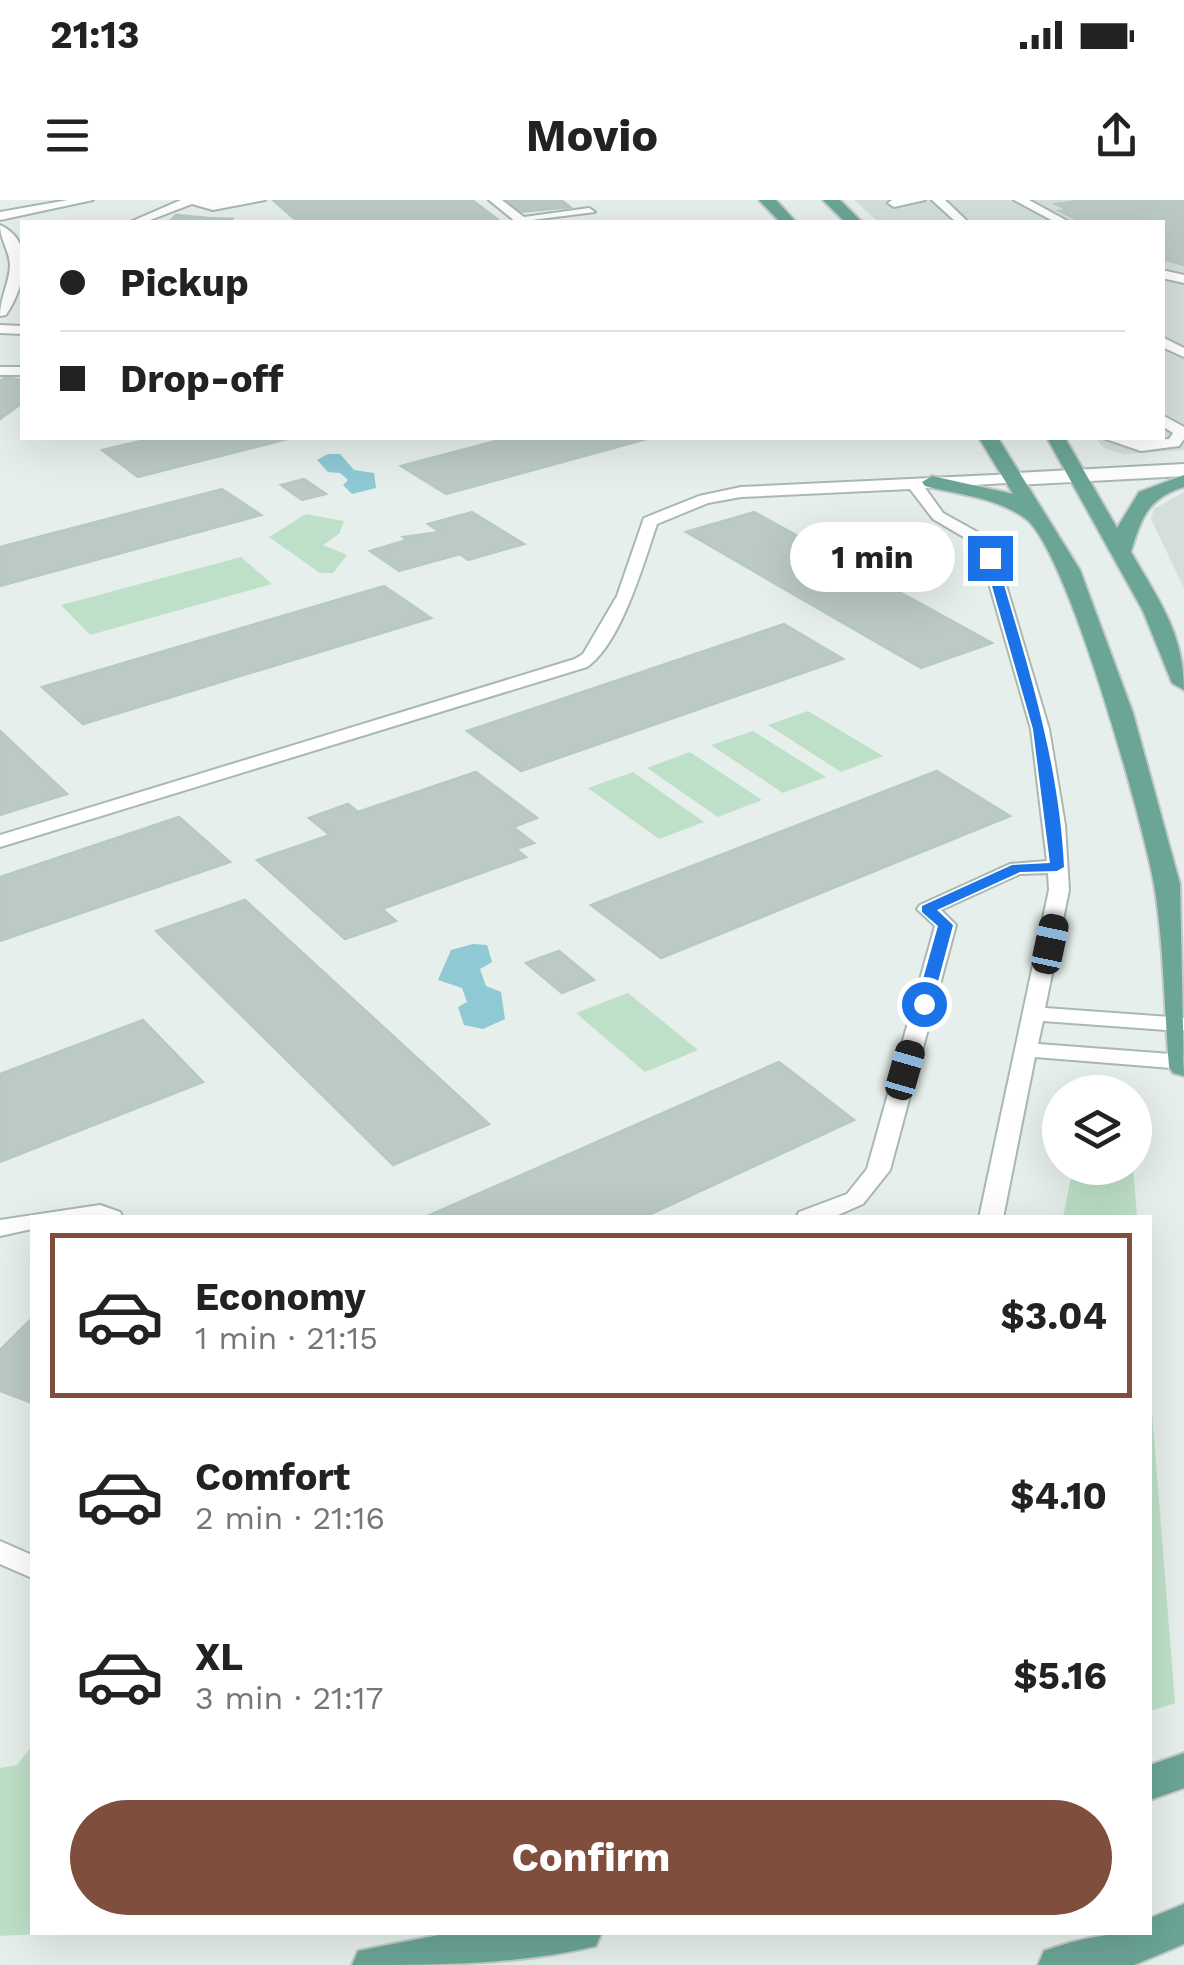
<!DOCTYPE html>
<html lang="en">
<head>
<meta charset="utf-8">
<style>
  body { margin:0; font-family:"Work Sans",sans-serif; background:#f2f2f2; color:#222; height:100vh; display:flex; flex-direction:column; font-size:38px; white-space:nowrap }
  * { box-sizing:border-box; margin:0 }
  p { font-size:32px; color:#767676 }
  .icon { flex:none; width:55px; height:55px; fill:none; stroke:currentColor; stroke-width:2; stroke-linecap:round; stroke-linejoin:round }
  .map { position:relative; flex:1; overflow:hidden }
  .drawer { position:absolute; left:30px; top:1015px; width:1122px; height:720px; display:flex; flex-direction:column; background:#fff; border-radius:0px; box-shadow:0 10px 40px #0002 }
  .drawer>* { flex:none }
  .top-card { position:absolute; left:20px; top:20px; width:1145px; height:220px; border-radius:0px; box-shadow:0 10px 40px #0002; display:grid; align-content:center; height:220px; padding:0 40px; background:#fff }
  .tools { position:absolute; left:1042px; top:875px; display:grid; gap:20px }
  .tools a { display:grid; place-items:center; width:110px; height:110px; border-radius:50%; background:#fff; box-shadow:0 10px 40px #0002; font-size:50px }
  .end { position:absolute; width:45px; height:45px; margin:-22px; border:12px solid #1a73e8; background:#fff; box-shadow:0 0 0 5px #fff }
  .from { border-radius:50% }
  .bubble { position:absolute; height:70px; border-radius:35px; background:#fff; box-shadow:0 10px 40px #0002; font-size:32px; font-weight:700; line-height:70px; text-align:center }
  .car { position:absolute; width:30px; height:60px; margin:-30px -15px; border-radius:12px; box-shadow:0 0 8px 2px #0007; background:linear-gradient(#222 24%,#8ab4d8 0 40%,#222 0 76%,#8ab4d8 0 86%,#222 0) }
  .top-card b { display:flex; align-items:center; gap:35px; height:95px; font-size:38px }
  .top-card b+b { border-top:2px solid #e0e0e0 }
  .top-card i { width:25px; height:25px; background:#222 }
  ul { padding:18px 0 0; list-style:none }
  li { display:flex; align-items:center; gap:30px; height:165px; margin:0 20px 15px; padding:0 20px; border:5px solid transparent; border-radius:0px }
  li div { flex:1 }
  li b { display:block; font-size:38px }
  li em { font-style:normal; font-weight:700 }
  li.current { border-color:#804e3d }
  li>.icon { width:90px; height:90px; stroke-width:1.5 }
  .primary-button { display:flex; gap:20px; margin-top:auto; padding:20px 40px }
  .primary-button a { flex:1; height:115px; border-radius:60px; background:#804e3d; color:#fff; font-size:40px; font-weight:700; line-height:115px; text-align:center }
  .status { display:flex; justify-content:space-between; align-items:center; height:70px; padding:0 50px; background:#fff; direction:ltr }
  .status svg { height:28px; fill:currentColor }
  header { display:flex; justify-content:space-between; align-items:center; height:130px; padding:0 40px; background:#fff; font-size:45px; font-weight:700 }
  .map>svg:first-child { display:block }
</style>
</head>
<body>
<div class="status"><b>21:13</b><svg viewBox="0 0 49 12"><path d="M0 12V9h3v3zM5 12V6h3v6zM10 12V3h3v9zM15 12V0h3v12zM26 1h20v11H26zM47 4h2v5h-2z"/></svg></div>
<header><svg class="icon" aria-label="menu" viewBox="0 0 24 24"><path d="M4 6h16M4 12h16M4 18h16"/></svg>Movio<svg class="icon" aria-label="share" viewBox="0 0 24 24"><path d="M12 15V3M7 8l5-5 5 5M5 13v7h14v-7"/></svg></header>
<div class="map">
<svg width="1184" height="1765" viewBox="0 0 1184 1765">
  <rect width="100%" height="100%" fill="#e6efeb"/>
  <g fill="#d4dfda">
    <polygon points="855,0 1184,0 1184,250 1123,254 1104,248 1095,238 1162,238 1162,22 878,22"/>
    <polygon points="1184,292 1184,388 1151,319 1154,309"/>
  </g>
  <g fill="#bfe0c8">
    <polygon points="306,314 344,321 339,334 323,345 347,355 333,373 320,373 269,337"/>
    <polygon points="241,357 272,384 90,435 61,405"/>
    <polygon points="808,511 883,556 841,572 768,525"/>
    <polygon points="753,531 826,577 783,593 711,545"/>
    <polygon points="690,552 762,600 718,617 647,568"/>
    <polygon points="633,572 704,622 659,639 588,588"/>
    <polygon points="628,793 698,850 645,872 576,813"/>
    <polygon points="1073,968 1133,968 1137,1017 1063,1017"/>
    <polygon points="1150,1187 1175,1503 1150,1511"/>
    <polygon points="32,1546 32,1732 50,1733 0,1736 0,1568 17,1565"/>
  </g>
  <g fill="#8ec9d4">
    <polygon points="328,254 340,254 354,270 374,273 376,288 352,294 343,285 348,280 340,273 328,272 317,260"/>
    <polygon points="473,744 487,745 492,762 480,769 486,786 501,792 505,819 483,829 464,825 458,807 467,802 462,788 438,780 451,750"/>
  </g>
  <g fill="#bbcac4" stroke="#b8c9c2" stroke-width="2.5">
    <polygon points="273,0 472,0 501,22 298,22"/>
    <polygon points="504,0 561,0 570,7 519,12"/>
    <polygon points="1086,0 1184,0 1184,65 1162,59 1162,22 1082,22 1060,11 1068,10 1056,4"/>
    <polygon points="176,15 208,18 232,19 229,22 169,22"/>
    <polygon points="5,177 22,180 22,203 0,219 0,181"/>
    <polygon points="153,238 291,238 138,277 102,250"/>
    <polygon points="507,238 650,238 446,294 401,266"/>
    <polygon points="304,279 326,294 302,300 281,285"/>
    <polygon points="222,289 261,315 0,386 0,347"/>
    <polygon points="472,312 524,344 468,360 460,354 399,371 370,351 407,340 403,337 440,332 428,324"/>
    <polygon points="754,312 992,443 921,468 686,332"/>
    <polygon points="384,386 431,418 83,524 42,487"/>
    <polygon points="784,424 843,459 521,571 467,531"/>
    <polygon points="0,531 67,594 0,615"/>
    <polygon points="937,571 1010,616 661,758 591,705"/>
    <polygon points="476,572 537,618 513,627 534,643 516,649 526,657 382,709 396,721 345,739 257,660 330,635 309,618 348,604 358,612"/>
    <polygon points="179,617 230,662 0,741 0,677"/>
    <polygon points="245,700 489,924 393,965 156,731"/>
    <polygon points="559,751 594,780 562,793 526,763"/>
    <polygon points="143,820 203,882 0,962 0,874"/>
    <polygon points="779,862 854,920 642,1018 423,1018"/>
    <polygon points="32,1118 32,1203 0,1191 0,1150"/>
  </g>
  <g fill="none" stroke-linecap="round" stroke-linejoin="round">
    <g stroke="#a8b8b2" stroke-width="4">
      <g id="service">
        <polygon points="68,0 93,0 0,20 0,12"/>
        <polygon points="181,0 265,0 213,10 192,4 145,22 130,22"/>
        <polygon points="489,0 502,0 524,17 589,8 595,12 516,22"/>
        <polygon points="925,0 894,7 888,3 892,0"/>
        <polygon points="932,0 945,0 968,22 956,22"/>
        <polygon points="1014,0 1029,0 1069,22 1055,22"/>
        <polygon points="1162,70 1184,75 1184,83 1162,78"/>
        <polygon points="0,125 22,126 22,134 0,133"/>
        <polygon points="1162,137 1184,148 1184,157 1162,147"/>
        <rect x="0" y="167" width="22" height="8"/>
        <path d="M1162 215 1184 227V239L1179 246 1141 251 1103 238C1125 237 1146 242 1169 239L1173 233 1162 226Z"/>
        <path d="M1015 274 1020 276V282L925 288 943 313 979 333 998 358 1049 529 1065 625 1069 690 1045 808 1184 818V830L1180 831 1043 821 1038 844 1184 855V869L1035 857 1003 1018H979L1049 690 1048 673 1020 674 941 710 956 725 890 970 863 1004 831 1018H796L799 1012 847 994 867 969 935 726 917 709 920 705 1010 664 1047 661 1031 529 982 359 967 339 933 319 910 289 741 297 708 303 657 324C644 362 621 444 587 467L0 647V635L575 459 583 454 617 396 644 318 699 296 741 287Z"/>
        <polygon points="100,1005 120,1012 123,1018 32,1018 32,1029 0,1036 0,1020"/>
        <polygon points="0,1341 32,1355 32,1378 0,1364"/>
      </g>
    </g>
    <g stroke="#a8b8b2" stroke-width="4">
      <g id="tertiary">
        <path d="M0 25C37 42 24 88 6 115L0 116C0 98 9 84 10 66 10 51 0 40 0 25Z"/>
        <polygon points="1184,264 1184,276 1015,285 1005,279 1015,273"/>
      </g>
    </g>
    <g stroke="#c2cac8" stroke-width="4">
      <g id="primary">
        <polygon points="759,0 776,0 796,22 780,22"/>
        <polygon points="823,0 840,0 862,22 845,22"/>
        <path d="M979 238H998L1080 370 1133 513 1180 684 1184 876 1173 873 1169 867C1164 807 1164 744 1154 684 1143 622 1068 352 1026 319 996 297 959 295 925 286L922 282 932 276 1013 294Z"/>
        <path d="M1047 238H1065L1117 328 1139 292 1184 275V287C1148 298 1141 318 1131 352 1158 399 1184 433 1184 490L1172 483 1143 411Z"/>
        <polygon points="1184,1553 1184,1588 1150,1600 1150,1565"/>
        <path d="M1184 1704V1744L1134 1765H1038L1044 1751C1080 1738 1113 1732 1150 1732V1718Z"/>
        <path d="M454 1732H602L596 1746C519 1765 432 1765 352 1765L358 1751Z"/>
      </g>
    </g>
    <use href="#service" fill="#fff" fill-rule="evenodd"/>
    <use href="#tertiary" fill="#fff" fill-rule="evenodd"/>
    <use href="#primary" fill="#6aa596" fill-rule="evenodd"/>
  </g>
  <path fill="#1a73e8" d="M990 355 996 358C1026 460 1059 560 1064 667L1057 671 1020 672 937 710 953 725 932 804 924 809 916 804 938 726 922 712V706L1012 665 1050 663 1033 529 984 358Z"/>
</svg>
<div class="tools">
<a><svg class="icon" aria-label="layers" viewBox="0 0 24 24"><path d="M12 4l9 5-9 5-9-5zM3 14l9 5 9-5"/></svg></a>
</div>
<i class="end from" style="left:924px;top:804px"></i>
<i class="end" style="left:990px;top:358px"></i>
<div class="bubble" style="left:790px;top:322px;width:165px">1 min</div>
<i class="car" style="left:1050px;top:744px;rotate:12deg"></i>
<i class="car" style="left:905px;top:870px;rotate:16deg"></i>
<div class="top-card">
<b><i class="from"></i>Pickup</b>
<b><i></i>Drop-off</b>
</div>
<section class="drawer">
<ul>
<li class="current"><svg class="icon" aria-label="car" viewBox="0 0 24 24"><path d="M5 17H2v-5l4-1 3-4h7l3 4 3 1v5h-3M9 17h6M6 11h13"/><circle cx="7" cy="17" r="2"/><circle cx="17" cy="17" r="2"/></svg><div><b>Economy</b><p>1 min · 21:15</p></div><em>$3.04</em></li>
<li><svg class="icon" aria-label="car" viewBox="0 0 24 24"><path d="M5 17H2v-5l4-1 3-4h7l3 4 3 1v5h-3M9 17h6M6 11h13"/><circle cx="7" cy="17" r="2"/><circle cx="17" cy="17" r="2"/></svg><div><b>Comfort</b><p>2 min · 21:16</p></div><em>$4.10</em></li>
<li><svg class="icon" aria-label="car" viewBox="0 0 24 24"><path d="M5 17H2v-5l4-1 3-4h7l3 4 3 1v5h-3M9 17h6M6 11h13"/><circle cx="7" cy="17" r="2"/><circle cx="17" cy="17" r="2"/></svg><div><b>XL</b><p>3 min · 21:17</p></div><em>$5.16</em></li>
</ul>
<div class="primary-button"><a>Confirm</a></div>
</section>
</div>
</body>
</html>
